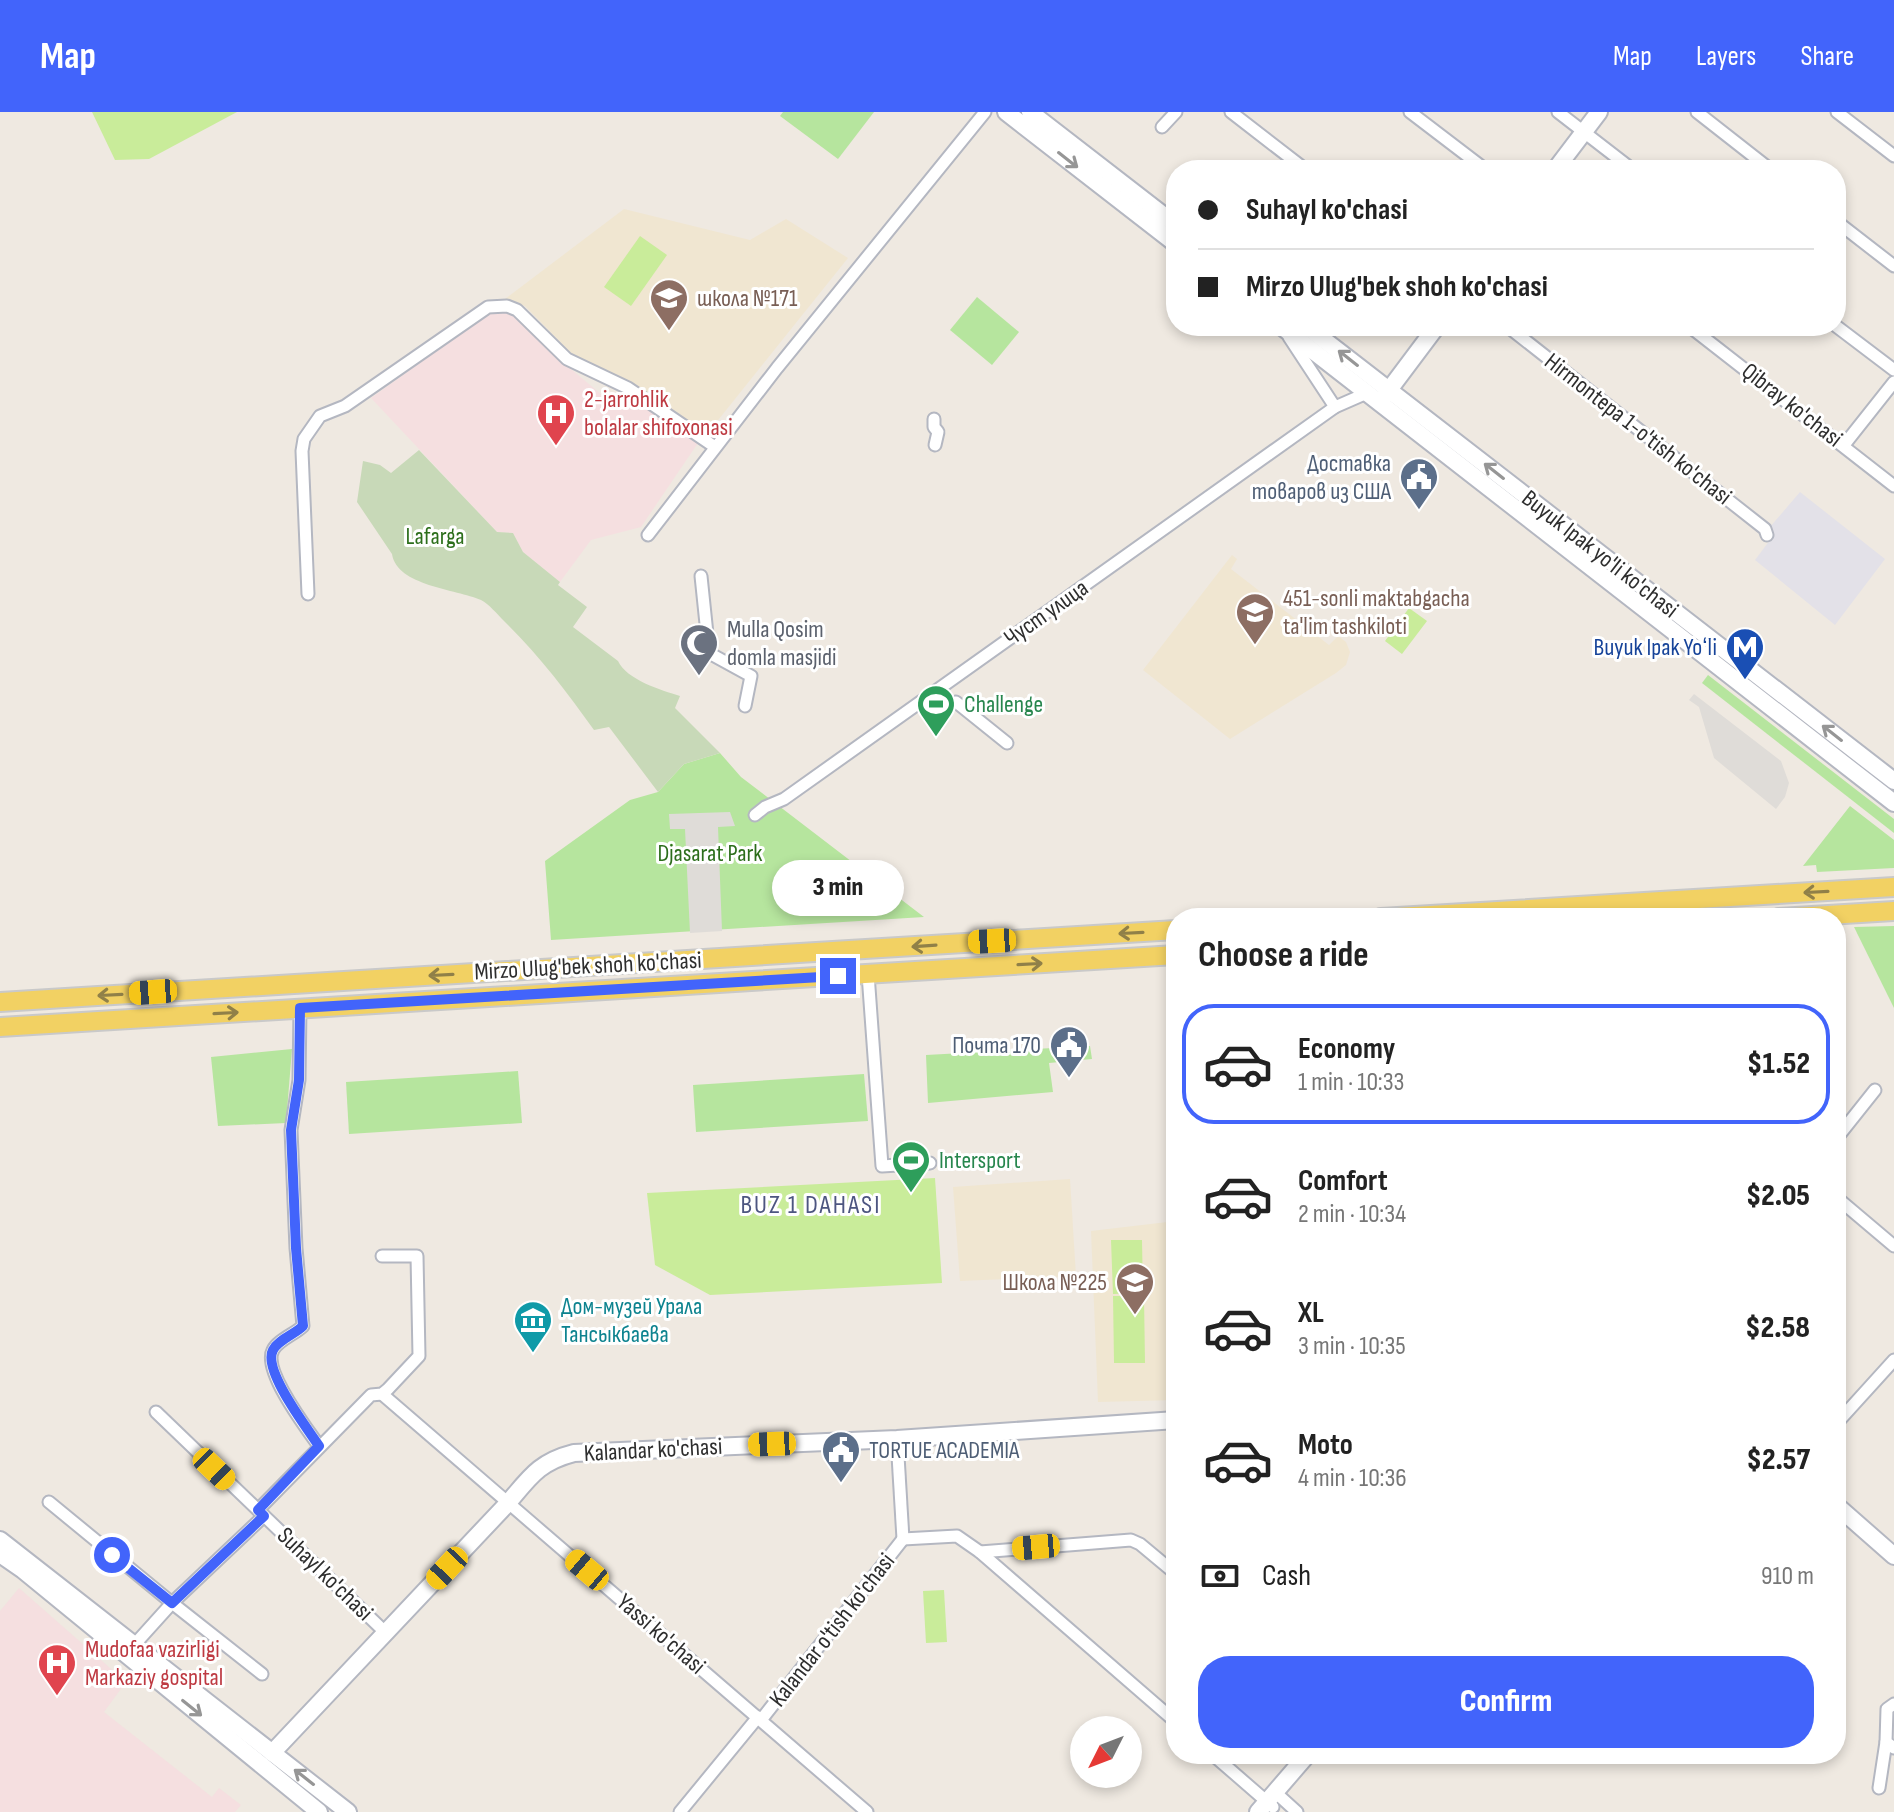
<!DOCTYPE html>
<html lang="en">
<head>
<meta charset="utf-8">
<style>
  body { margin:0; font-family:"Sofia Sans Condensed",sans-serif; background:#f2f2f2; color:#222; height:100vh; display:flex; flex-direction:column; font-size:30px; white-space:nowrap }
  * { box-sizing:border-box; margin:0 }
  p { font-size:26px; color:#767676 }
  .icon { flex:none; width:44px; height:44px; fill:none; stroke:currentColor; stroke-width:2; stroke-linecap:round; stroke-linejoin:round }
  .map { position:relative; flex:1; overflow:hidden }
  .sheet { position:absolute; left:1166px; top:796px; width:680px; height:856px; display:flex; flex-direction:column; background:#fff; border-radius:32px; box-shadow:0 4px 12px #0003 }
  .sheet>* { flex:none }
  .guide { position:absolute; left:1166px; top:48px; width:680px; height:176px; border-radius:32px; box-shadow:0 4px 12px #0003; display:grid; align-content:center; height:176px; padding:0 32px; background:#fff }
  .needle { width:52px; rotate:228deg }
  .fabs { position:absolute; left:1070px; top:1604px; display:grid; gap:16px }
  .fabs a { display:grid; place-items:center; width:72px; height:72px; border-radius:50%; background:#fff; box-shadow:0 4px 12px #0003; font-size:40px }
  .end { position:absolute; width:36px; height:36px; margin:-18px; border:10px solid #4264fb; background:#fff; box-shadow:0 0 0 4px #fff }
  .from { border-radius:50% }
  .bubble { position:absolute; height:56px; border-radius:28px; background:#fff; box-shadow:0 4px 12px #0003; font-size:26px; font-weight:800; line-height:56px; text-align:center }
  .car { position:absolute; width:24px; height:48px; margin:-24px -12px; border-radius:10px; box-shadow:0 0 6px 2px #0007; background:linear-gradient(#f5c518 24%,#345 0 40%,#f5c518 0 76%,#345 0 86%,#f5c518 0) }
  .guide b { display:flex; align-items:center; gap:28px; height:76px; font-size:30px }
  .guide b+b { border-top:2px solid #e0e0e0 }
  .guide i { width:20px; height:20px; background:#222 }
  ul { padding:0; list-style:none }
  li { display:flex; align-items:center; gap:24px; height:120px; margin:0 16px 12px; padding:0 16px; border:4px solid transparent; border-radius:32px }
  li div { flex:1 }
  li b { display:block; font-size:30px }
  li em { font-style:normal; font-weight:800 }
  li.current { border-color:#4264fb }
  li>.icon { width:72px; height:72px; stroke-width:1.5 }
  h2 { padding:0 32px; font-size:36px; line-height:96px }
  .pay { display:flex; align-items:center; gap:20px; height:88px; padding:0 32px; font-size:30px }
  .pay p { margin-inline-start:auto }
  .button { display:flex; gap:16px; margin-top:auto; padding:16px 32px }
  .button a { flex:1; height:92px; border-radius:32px; background:#4264fb; color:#fff; font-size:32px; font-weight:800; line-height:92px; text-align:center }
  header { display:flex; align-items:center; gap:48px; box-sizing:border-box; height:112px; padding:0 40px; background:#4264fb; color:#fff }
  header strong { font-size:38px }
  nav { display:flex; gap:44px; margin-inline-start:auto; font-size:28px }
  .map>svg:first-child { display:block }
</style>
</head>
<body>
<header>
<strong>Map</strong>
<nav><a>Map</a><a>Layers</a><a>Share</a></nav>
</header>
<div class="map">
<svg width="1894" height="1700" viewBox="0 0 1894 1700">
  <rect width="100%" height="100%" fill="#efe9e1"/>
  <polygon fill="#e3e1e8" points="1800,380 1885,447 1835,513 1755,448 1773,424 1770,415"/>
  <g fill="#f0e6d1">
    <polygon points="624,97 750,128 786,107 848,146 707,322 634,274 576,246 525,194 505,187"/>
    <polygon points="1232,443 1237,447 1231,457 1329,533 1338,524 1346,530 1350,540 1346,553 1336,561 1230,627 1143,558"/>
    <polygon points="1070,1067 1076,1164 960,1169 953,1075"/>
    <polygon points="1176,1109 1176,1288 1098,1290 1091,1119"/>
  </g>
  <g fill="#f5dfe0">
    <polygon points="502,200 513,203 560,248 613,292 627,281 698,331 641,415 591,428 560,470 523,440 513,421 497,420 371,286 489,201"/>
    <polygon points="19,1476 126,1570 104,1600 212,1685 219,1676 241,1693 235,1700 0,1700 0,1499"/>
  </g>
  <g fill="#b6e59e">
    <polygon points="783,0 874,0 838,47 780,4"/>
    <polygon points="977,185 1019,220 992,253 950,218"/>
    <polygon points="1708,563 1894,707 1894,721 1702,571"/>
    <polygon points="720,641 741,665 924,805 551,828 545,749 630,688 658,680 684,652"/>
    <polygon points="1850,694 1894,728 1894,756 1817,760 1816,753 1803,754"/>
    <polygon points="1894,814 1894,896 1854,815"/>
    <polygon points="1090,934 1092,947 1049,951 1053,980 928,991 926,943"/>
    <polygon points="292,937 286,1011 218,1014 211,945"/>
    <polygon points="518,959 522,1011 349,1022 346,970"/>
    <polygon points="864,962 868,1009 696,1020 693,973"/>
  </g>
  <path fill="#c8d9b8" d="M419 338 497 420 513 421 523 440 560 470 558 473 587 495 573 515 618 549C627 568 661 578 680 584L675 596 720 641 684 652 658 680 609 615 594 618C567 580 538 542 504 509 497 502 489 492 481 488 456 477 397 474 392 442L357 390 363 349 380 353 391 361Z"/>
  <g fill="#c9ec9a">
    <polygon points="92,0 237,0 149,47 115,48"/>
    <polygon points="640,124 667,143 631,194 604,175"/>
    <polygon points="1409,496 1427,509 1402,542 1385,529"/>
    <polygon points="935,1066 942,1171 710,1183 655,1153 647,1081"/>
    <polygon points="1111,1128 1142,1128 1143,1181 1113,1182"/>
    <polygon points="1113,1184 1144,1184 1145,1251 1114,1251"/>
    <polygon points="944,1478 947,1530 926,1531 923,1479"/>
  </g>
  <g fill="#dfdcd8">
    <polygon points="1694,582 1781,649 1789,671 1785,685 1776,697 1714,646 1699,595 1689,588"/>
    <polygon points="730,700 735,714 718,715 722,819 690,821 685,717 670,717 669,702"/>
  </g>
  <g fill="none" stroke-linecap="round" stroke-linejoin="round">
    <g stroke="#b4b7c1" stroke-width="15">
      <g id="street">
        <polyline points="1231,0 1306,58"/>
        <polyline points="1410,0 1486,58"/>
        <polyline points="1558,0 1633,58"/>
        <polyline points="1697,0 1771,58"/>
        <polyline points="1837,0 1894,44"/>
        <polyline points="1162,15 1176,0"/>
        <polyline points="1836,109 1894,154"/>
        <polyline points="1507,214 1765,417 1767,423"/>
        <polyline points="1689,214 1894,374"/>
        <polyline points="1836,214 1894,258"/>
        <polyline points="1289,225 1335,295"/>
        <polyline points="934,307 934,315 938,320 935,333"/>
        <polyline points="1844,333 1894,270"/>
        <polyline points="648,423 777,256 985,0"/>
        <polyline points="701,464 709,541 751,564 745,594"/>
        <polyline points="308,482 302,339 304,327 320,304 345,294 488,195 507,194 517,198 567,247 628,276 715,335"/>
        <polyline points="956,590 1007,631"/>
        <polyline points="755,703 765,695 784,687 1335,295 1367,281"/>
        <polyline points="868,862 882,1054 930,1051"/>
        <path d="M300 896 299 968 291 1018 296 1136 303 1214C295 1222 278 1228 273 1238 262 1258 307 1317 319 1334"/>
        <polyline points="1836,1027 1875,978"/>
        <polyline points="1836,1085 1894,1134"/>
        <polyline points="382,1282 867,1700"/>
        <polyline points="156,1300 386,1521"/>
        <polyline points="1836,1312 1894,1248"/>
        <polyline points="897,1327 903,1427"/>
        <polyline points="49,1390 172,1491 264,1404"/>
        <polyline points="258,1398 371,1283 382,1282 388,1277 419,1244 417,1144 382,1144"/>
        <polyline points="903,1427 957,1424 980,1440 1176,1610"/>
        <polyline points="980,1440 1131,1428 1140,1432 1176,1462"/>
        <polyline points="135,1532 172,1491 262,1562"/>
        <polyline points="1894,1592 1887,1597 1886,1630 1894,1636"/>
        <polyline points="761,1608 903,1427"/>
        <polyline points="1212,1642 1273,1695"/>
        <polyline points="1879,1676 1886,1630"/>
        <polyline points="1275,1680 1297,1700"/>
        <polyline points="680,1700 758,1605"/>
      </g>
    </g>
    <g stroke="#b4b7c1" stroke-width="20">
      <g id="secondary">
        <polyline points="1006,0 1176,132"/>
        <polyline points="1030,0 1176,113"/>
        <polyline points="1555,58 1599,0"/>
        <polyline points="1281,214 1894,691"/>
        <polyline points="1306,214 1894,669"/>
        <polyline points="1383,286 1437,214"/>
        <polyline points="1836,1393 1894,1444"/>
        <polyline points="0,1428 348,1700"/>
        <polyline points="0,1442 23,1458 319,1700"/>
        <path d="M272 1641 508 1391C530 1365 539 1350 574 1341L897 1327 1176 1308"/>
        <polyline points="1258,1700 1308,1642"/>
      </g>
    </g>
    <g stroke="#c9c9c9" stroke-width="22">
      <g id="primary">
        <polyline points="1381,806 1894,775"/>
        <polyline points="1779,806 1894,799"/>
        <polyline points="0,890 1176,818"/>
        <polyline points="0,915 1176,843"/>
      </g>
    </g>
    <use href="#street" stroke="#fff" stroke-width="11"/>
    <use href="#secondary" stroke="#fff" stroke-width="16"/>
    <use href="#primary" stroke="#f2d163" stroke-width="18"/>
  </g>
  <defs><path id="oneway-shaft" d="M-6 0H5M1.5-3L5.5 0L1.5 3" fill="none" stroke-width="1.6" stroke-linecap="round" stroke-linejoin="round" transform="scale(2)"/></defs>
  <g stroke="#969696">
    <use href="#oneway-shaft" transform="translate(1068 48) rotate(38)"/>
    <use href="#oneway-shaft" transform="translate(1348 246) rotate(-142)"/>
    <use href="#oneway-shaft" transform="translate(1494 359) rotate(-142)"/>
    <use href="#oneway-shaft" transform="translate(1832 621) rotate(-142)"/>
    <use href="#oneway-shaft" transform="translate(192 1596) rotate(39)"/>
    <use href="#oneway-shaft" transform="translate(304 1665) rotate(-142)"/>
  </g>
  <g stroke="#908048">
    <use href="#oneway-shaft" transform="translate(1816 780) rotate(177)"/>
    <use href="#oneway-shaft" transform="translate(1131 821) rotate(177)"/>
    <use href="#oneway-shaft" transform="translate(924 834) rotate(176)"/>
    <use href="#oneway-shaft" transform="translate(1030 852) rotate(-3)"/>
    <use href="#oneway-shaft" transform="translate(441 863) rotate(177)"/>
    <use href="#oneway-shaft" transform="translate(110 883) rotate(177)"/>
    <use href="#oneway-shaft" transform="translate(226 901) rotate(-3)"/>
  </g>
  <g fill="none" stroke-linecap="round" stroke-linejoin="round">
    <path stroke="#4264fb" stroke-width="10" d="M112 1443 172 1491 264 1404 258 1398 319 1334C308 1317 262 1258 273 1238 278 1228 295 1222 303 1214L296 1136 291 1018 299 968 300 896 838 864"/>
  </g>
  <defs>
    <g id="school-pin" transform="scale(2)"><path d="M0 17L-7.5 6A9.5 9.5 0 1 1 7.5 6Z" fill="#8d6e63" stroke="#fff"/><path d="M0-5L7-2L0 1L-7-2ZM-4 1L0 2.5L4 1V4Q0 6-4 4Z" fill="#fff"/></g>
    <g id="hospital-pin" transform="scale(2)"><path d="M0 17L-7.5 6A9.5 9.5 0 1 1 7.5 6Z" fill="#e0444e" stroke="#fff"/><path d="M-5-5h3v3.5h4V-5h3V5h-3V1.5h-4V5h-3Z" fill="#fff"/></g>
    <g id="civic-pin" transform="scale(2)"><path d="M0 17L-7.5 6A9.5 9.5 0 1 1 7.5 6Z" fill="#5c6f8a" stroke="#fff"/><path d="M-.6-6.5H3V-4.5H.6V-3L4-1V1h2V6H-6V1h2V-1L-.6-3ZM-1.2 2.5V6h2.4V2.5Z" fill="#fff"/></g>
    <g id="mosque-pin" transform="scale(2)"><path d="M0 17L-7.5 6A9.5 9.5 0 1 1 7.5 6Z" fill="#6b7280" stroke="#fff"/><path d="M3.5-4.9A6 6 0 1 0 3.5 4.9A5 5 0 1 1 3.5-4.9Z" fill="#fff"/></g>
    <g id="metro-pin" transform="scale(2)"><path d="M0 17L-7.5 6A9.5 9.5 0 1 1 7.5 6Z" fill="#1a4fb4" stroke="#fff"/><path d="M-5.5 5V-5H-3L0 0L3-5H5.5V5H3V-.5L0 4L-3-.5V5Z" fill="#fff"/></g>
    <g id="stadium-pin" transform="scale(2)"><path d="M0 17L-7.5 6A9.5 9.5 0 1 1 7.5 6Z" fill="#2e9e5b" stroke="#fff"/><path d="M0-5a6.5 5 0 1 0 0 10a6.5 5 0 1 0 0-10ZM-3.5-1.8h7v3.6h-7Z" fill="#fff"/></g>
    <g id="museum-pin" transform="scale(2)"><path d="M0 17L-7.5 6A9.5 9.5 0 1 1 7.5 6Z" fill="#0f9aa8" stroke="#fff"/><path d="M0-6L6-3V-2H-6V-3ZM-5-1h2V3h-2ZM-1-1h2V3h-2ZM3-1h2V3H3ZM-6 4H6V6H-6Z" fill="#fff"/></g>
  </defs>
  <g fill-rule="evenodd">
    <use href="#school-pin" x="669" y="186"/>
    <use href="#hospital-pin" x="556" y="301"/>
    <use href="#civic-pin" x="1419" y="365"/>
    <use href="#school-pin" x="1255" y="500"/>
    <use href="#mosque-pin" x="699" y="531"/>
    <use href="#metro-pin" x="1745" y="535"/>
    <use href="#stadium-pin" x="936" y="592"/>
    <use href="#civic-pin" x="1069" y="933"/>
    <use href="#stadium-pin" x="911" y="1048"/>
    <use href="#school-pin" x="1135" y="1170"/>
    <use href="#museum-pin" x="533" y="1208"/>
    <use href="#civic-pin" x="841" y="1338"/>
    <use href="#hospital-pin" x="57" y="1551"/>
  </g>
  <g text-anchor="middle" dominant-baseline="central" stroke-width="6" stroke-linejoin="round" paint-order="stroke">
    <g font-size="24" fill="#785e54" stroke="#fff" text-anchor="start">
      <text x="697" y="186">школа №171</text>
      <text x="1283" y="486">451-sonli maktabgacha<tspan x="1283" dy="28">ta'lim tashkiloti</tspan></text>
      <text x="1107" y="1170" text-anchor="end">Школа №225</text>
    </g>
    <g font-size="24" fill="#be3a42" stroke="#fff" text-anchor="start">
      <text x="584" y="287">2-jarrohlik<tspan x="584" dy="28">bolalar shifoxonasi</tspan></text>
      <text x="85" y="1537">Mudofaa vazirligi<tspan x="85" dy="28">Markaziy gospital</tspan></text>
    </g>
    <g font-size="24" fill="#2e2e2e" stroke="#fff">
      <text transform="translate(1792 293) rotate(38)">Qibray ko'chasi</text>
      <text transform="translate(1638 317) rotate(38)">Hirmontepa 1-o'tish ko'chasi</text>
      <text transform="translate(1600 442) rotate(38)">Buyuk Ipak yo'li ko'chasi</text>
      <text transform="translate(1046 501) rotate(-35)">Чуст улица</text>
      <text transform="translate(588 854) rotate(-3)">Mirzo Ulug'bek shoh ko'chasi</text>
      <text transform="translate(653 1338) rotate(-3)">Kalandar ko'chasi</text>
      <text transform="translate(325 1462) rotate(44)">Suhayl ko'chasi</text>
      <text transform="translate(832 1518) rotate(-52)">Kalandar o'tish ko'chasi</text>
      <text transform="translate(661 1522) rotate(41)">Yassi ko'chasi</text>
    </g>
    <g font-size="24" fill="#4e5e75" stroke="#fff" text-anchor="end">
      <text x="1391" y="351">Доставка<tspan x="1391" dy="28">товаров из США</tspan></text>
      <text x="1041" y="933">Почта 170</text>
      <text x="869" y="1338" text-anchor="start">TORTUE ACADEMIA</text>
    </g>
    <g font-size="24" fill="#2c6e1b" stroke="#fff">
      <text x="435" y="424">Lafarga</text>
      <text x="710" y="741">Djasarat Park</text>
    </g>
    <g font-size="24" fill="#5b616d" stroke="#fff" text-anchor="start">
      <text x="727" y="517">Mulla Qosim<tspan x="727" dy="28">domla masjidi</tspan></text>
    </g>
    <g font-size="24" fill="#164399" stroke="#fff" text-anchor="end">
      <text x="1717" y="535">Buyuk Ipak Yoʻli</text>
    </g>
    <g font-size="24" fill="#27864d" stroke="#fff" text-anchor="start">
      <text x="964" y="592">Challenge</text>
      <text x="939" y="1048">Intersport</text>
    </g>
    <g font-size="24" fill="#0d838f" stroke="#fff" text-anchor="start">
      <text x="561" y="1194">Дом-музей Урала<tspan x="561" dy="28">Тансыкбаева</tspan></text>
    </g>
    <g font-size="26" letter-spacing="2" fill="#4d5680" stroke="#fff">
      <text x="811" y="1093">BUZ 1 DAHASI</text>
    </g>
  </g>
</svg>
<div class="fabs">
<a><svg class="needle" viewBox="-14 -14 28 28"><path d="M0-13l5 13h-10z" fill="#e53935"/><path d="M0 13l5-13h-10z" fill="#767676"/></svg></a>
</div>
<i class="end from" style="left:112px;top:1443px"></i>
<i class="end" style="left:838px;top:864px"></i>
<div class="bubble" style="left:772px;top:748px;width:132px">3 min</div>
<i class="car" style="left:992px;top:829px;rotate:267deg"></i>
<i class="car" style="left:153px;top:880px;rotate:266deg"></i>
<i class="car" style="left:772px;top:1332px;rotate:268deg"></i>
<i class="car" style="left:214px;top:1357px;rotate:134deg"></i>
<i class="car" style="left:1036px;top:1435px;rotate:265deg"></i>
<i class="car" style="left:447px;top:1456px;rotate:223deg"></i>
<i class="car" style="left:587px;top:1458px;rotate:310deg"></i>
<div class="guide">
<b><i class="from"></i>Suhayl ko'chasi</b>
<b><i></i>Mirzo Ulug'bek shoh ko'chasi</b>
</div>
<section class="sheet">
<h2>Choose a ride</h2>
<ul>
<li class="current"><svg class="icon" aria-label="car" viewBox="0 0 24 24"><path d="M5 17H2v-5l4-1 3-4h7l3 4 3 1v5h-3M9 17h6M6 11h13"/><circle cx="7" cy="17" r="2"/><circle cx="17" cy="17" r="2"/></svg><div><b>Economy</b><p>1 min · 10:33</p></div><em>$1.52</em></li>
<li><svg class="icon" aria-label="car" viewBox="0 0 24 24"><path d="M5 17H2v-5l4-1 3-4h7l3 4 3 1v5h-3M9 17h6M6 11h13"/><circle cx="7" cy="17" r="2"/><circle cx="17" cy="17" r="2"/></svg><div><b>Comfort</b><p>2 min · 10:34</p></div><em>$2.05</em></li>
<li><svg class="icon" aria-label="car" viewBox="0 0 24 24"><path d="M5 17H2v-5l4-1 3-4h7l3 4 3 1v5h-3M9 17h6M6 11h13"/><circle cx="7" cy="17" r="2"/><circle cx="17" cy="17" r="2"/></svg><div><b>XL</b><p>3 min · 10:35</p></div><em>$2.58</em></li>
<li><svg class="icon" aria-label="car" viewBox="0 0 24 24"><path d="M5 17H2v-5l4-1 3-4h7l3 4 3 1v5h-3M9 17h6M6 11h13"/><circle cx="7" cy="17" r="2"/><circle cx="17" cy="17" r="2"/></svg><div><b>Moto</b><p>4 min · 10:36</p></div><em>$2.57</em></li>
</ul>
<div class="pay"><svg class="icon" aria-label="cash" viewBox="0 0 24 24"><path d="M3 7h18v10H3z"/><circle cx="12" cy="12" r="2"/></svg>Cash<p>910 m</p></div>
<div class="button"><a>Confirm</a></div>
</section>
</div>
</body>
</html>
